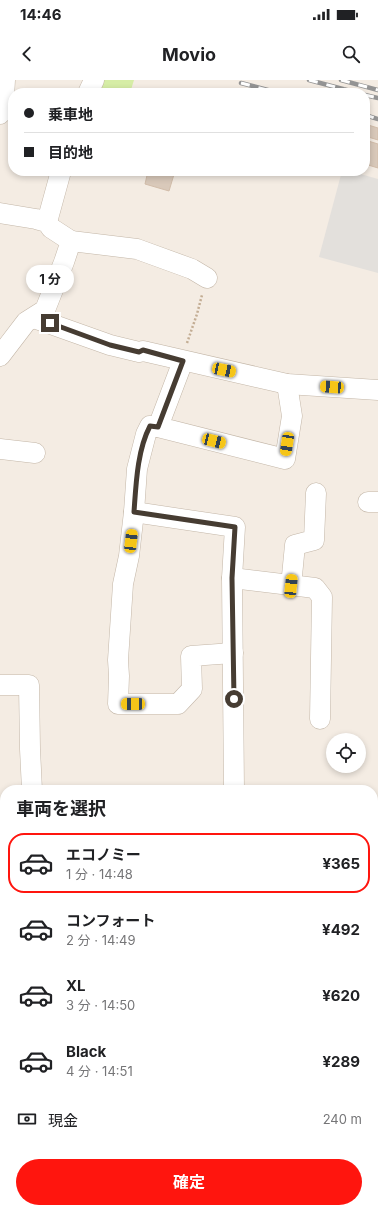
<!DOCTYPE html>
<html lang="ja">
<head>
<meta charset="utf-8">
<style>
  body { margin:0; font-family:Inter,"Noto Sans JP",sans-serif; background:#f2f2f2; color:#202124; height:100vh; display:flex; flex-direction:column; font-size:15px; white-space:nowrap }
  * { box-sizing:border-box; margin:0 }
  p { font-size:13px; color:#757577 }
  .icon { flex:none; width:22px; height:22px; fill:none; stroke:currentColor; stroke-width:2; stroke-linecap:round; stroke-linejoin:round }
  .map { position:relative; flex:1; overflow:hidden }
  .drawer { position:absolute; left:0px; top:705px; width:378px; height:428px; display:flex; flex-direction:column; background:#fff; border-radius:16px 16px 0 0; box-shadow:0 2px 6px #0003 }
  .drawer>* { flex:none }
  .hud { position:absolute; left:8px; top:8px; width:362px; height:88px; border-radius:16px; box-shadow:0 2px 6px #0003; display:grid; align-content:center; height:88px; padding:0 16px; background:#fff }
  .fabs { position:absolute; left:326px; top:653px; display:grid; gap:8px }
  .fabs a { display:grid; place-items:center; width:40px; height:40px; border-radius:50%; background:#fff; box-shadow:0 2px 6px #0003; font-size:20px }
  .end { position:absolute; width:18px; height:18px; margin:-9px; border:5px solid #463c32; background:#fff; box-shadow:0 0 0 2px #fff }
  .from { border-radius:50% }
  .bubble { position:absolute; height:28px; border-radius:14px; background:#fff; box-shadow:0 2px 6px #0003; font-size:13px; font-weight:700; line-height:28px; text-align:center }
  .car { position:absolute; width:12px; height:24px; margin:-12px -6px; border-radius:5px; box-shadow:0 0 3px 1px #0007; background:linear-gradient(#f5c518 24%,#345 0 40%,#f5c518 0 76%,#345 0 86%,#f5c518 0) }
  .hud b { display:flex; align-items:center; gap:14px; height:38px; font-size:15px }
  .hud b+b { border-top:1px solid #e0e0e0 }
  .hud i { width:10px; height:10px; background:#202124 }
  ul { padding:0; list-style:none }
  li { display:flex; align-items:center; gap:12px; height:60px; margin:0 8px 6px; padding:0 8px; border:2px solid transparent; border-radius:16px }
  li div { flex:1 }
  li b { display:block; font-size:15px }
  li em { font-style:normal; font-weight:700 }
  li.on { border-color:#ff150e }
  li>.icon { width:36px; height:36px; stroke-width:1.5 }
  h2 { padding:0 16px; font-size:18px; line-height:48px }
  .pay { display:flex; align-items:center; gap:10px; height:44px; padding:0 16px; font-size:15px }
  .pay p { margin-inline-start:auto }
  .button { display:flex; gap:8px; margin-top:auto; padding:8px 16px }
  .button a { flex:1; height:46px; border-radius:24px; background:#ff150e; color:#fff; font-size:16px; font-weight:700; line-height:46px; text-align:center }
  .status { display:flex; justify-content:space-between; align-items:center; height:28px; padding:0 20px; background:#fff; direction:ltr }
  .status svg { height:11px; fill:currentColor }
  header { display:flex; justify-content:space-between; align-items:center; height:52px; padding:0 16px; background:#fff; font-size:18px; font-weight:700 }
  .map>svg:first-child { display:block }
</style>
</head>
<body>
<div class="status"><b>14:46</b><svg viewBox="0 0 49 12"><path d="M0 12V9h3v3zM5 12V6h3v6zM10 12V3h3v9zM15 12V0h3v12zM26 1h20v11H26zM47 4h2v5h-2z"/></svg></div>
<header><svg class="icon" aria-label="back" viewBox="0 0 24 24"><path d="M15 5l-7 7 7 7"/></svg>Movio<svg class="icon" aria-label="search" viewBox="0 0 24 24"><circle cx="10" cy="10" r="6"/><path d="M15 15l6 6"/></svg></header>
<div class="map">
<svg width="378" height="1133" viewBox="0 0 378 1133">
  <rect width="100%" height="100%" fill="#f4ece3"/>
  <polygon fill="#d6eda6" points="97,0 134,0 130,13 91,13"/>
  <polygon fill="#e3e0dc" points="342,91 350,91 378,99 378,193 319,177"/>
  <g fill="#d9c9ba" stroke="#d2bdaa">
    <polygon points="365,44 378,48 378,60 365,56"/>
    <polygon points="365,60 378,64 378,88 365,84"/>
    <polygon points="148,91 175,91 169,111 145,104"/>
  </g>
  <g fill="none" stroke-linecap="round" stroke-linejoin="round">
    <g stroke="#c3b6a7" stroke-width="21">
      <g id="minor">
        <polyline points="88,13 94,0"/>
        <polyline points="0,34 4,17 5,0"/>
        <polyline points="0,133 36,139 47,142 51,148 71,161 64,182 45,230 26,242 0,276"/>
        <polyline points="47,142 61,91"/>
        <polyline points="71,161 137,169 192,189 207,198"/>
        <polyline points="34,238 110,265 139,272 143,271 287,304 378,310"/>
        <polyline points="183,281 158,347 285,379 292,336 287,304"/>
        <polyline points="158,347 150,346 146,354 137,389 134,432 129,476 123,504 118,580 119,596 118,624 178,624 192,609 191,576 233,573"/>
        <polyline points="0,369 35,373"/>
        <polyline points="368,422 378,422"/>
        <polyline points="134,432 235,447 232,498 234,710"/>
        <polyline points="232,498 315,508 322,517 320,639"/>
        <polyline points="291,506 295,465 314,460 316,413"/>
        <polyline points="0,605 29,605 30,669 32,710"/>
        <polyline points="373,753 378,753"/>
        <polyline points="0,771 5,770"/>
        <polyline points="373,810 378,809"/>
        <polyline points="0,833 5,846"/>
        <polyline points="0,892 5,891"/>
        <polyline points="373,1047 378,1046"/>
        <polyline points="320,1128 320,1133"/>
        <polyline points="170,1133 171,1128"/>
      </g>
    </g>
    <polyline stroke="#c3ad94" stroke-width="2.5" stroke-dasharray="2 2" stroke-linecap="butt" points="187,263 197,234 202,215"/>
    <use href="#minor" stroke="#fff" stroke-width="20"/>
    <g stroke="#949494" stroke-width="4.5">
      <g id="rail">
        <polyline points="309,0 358,13"/>
        <polyline points="341,0 378,10"/>
        <polyline points="241,3 279,13"/>
        <polyline points="365,15 378,18"/>
        <polyline points="365,35 378,39"/>
      </g>
    </g>
    <use href="#rail" stroke="#fff" stroke-width="3" stroke-dasharray="9" stroke-linecap="butt"/>
  </g>
  <g fill="none" stroke-linecap="round" stroke-linejoin="round">
    <path stroke="#463c32" stroke-width="5" d="M50 243 110 265 139 272 143 270 183 281 158 347 150 346C137 371 136 405 134 432L235 447 232 498 234 619"/>
  </g>
</svg>
<div class="fabs">
<a><svg class="icon" aria-label="locate" viewBox="0 0 24 24"><circle cx="12" cy="12" r="6"/><path d="M12 2v4M12 18v4M2 12h4M18 12h4"/></svg></a>
</div>
<i class="end from" style="left:234px;top:619px"></i>
<i class="end" style="left:50px;top:243px"></i>
<div class="bubble" style="left:26px;top:185px;width:48px">1 分</div>
<i class="car" style="left:224px;top:290px;rotate:102deg"></i>
<i class="car" style="left:332px;top:307px;rotate:274deg"></i>
<i class="car" style="left:214px;top:361px;rotate:104deg"></i>
<i class="car" style="left:287px;top:364px;rotate:189deg"></i>
<i class="car" style="left:131px;top:461px;rotate:7deg"></i>
<i class="car" style="left:291px;top:506px;rotate:6deg"></i>
<i class="car" style="left:133px;top:624px;rotate:270deg"></i>
<div class="hud">
<b><i class="from"></i>乗車地</b>
<b><i></i>目的地</b>
</div>
<section class="drawer">
<h2>車両を選択</h2>
<ul>
<li class="on"><svg class="icon" aria-label="car" viewBox="0 0 24 24"><path d="M5 17H2v-5l4-1 3-4h7l3 4 3 1v5h-3M9 17h6M6 11h13"/><circle cx="7" cy="17" r="2"/><circle cx="17" cy="17" r="2"/></svg><div><b>エコノミー</b><p>1 分 · 14:48</p></div><em>¥365</em></li>
<li><svg class="icon" aria-label="car" viewBox="0 0 24 24"><path d="M5 17H2v-5l4-1 3-4h7l3 4 3 1v5h-3M9 17h6M6 11h13"/><circle cx="7" cy="17" r="2"/><circle cx="17" cy="17" r="2"/></svg><div><b>コンフォート</b><p>2 分 · 14:49</p></div><em>¥492</em></li>
<li><svg class="icon" aria-label="car" viewBox="0 0 24 24"><path d="M5 17H2v-5l4-1 3-4h7l3 4 3 1v5h-3M9 17h6M6 11h13"/><circle cx="7" cy="17" r="2"/><circle cx="17" cy="17" r="2"/></svg><div><b>XL</b><p>3 分 · 14:50</p></div><em>¥620</em></li>
<li><svg class="icon" aria-label="car" viewBox="0 0 24 24"><path d="M5 17H2v-5l4-1 3-4h7l3 4 3 1v5h-3M9 17h6M6 11h13"/><circle cx="7" cy="17" r="2"/><circle cx="17" cy="17" r="2"/></svg><div><b>Black</b><p>4 分 · 14:51</p></div><em>¥289</em></li>
</ul>
<div class="pay"><svg class="icon" aria-label="cash" viewBox="0 0 24 24"><path d="M3 7h18v10H3z"/><circle cx="12" cy="12" r="2"/></svg>現金<p>240 m</p></div>
<div class="button"><a>確定</a></div>
</section>
</div>
</body>
</html>
